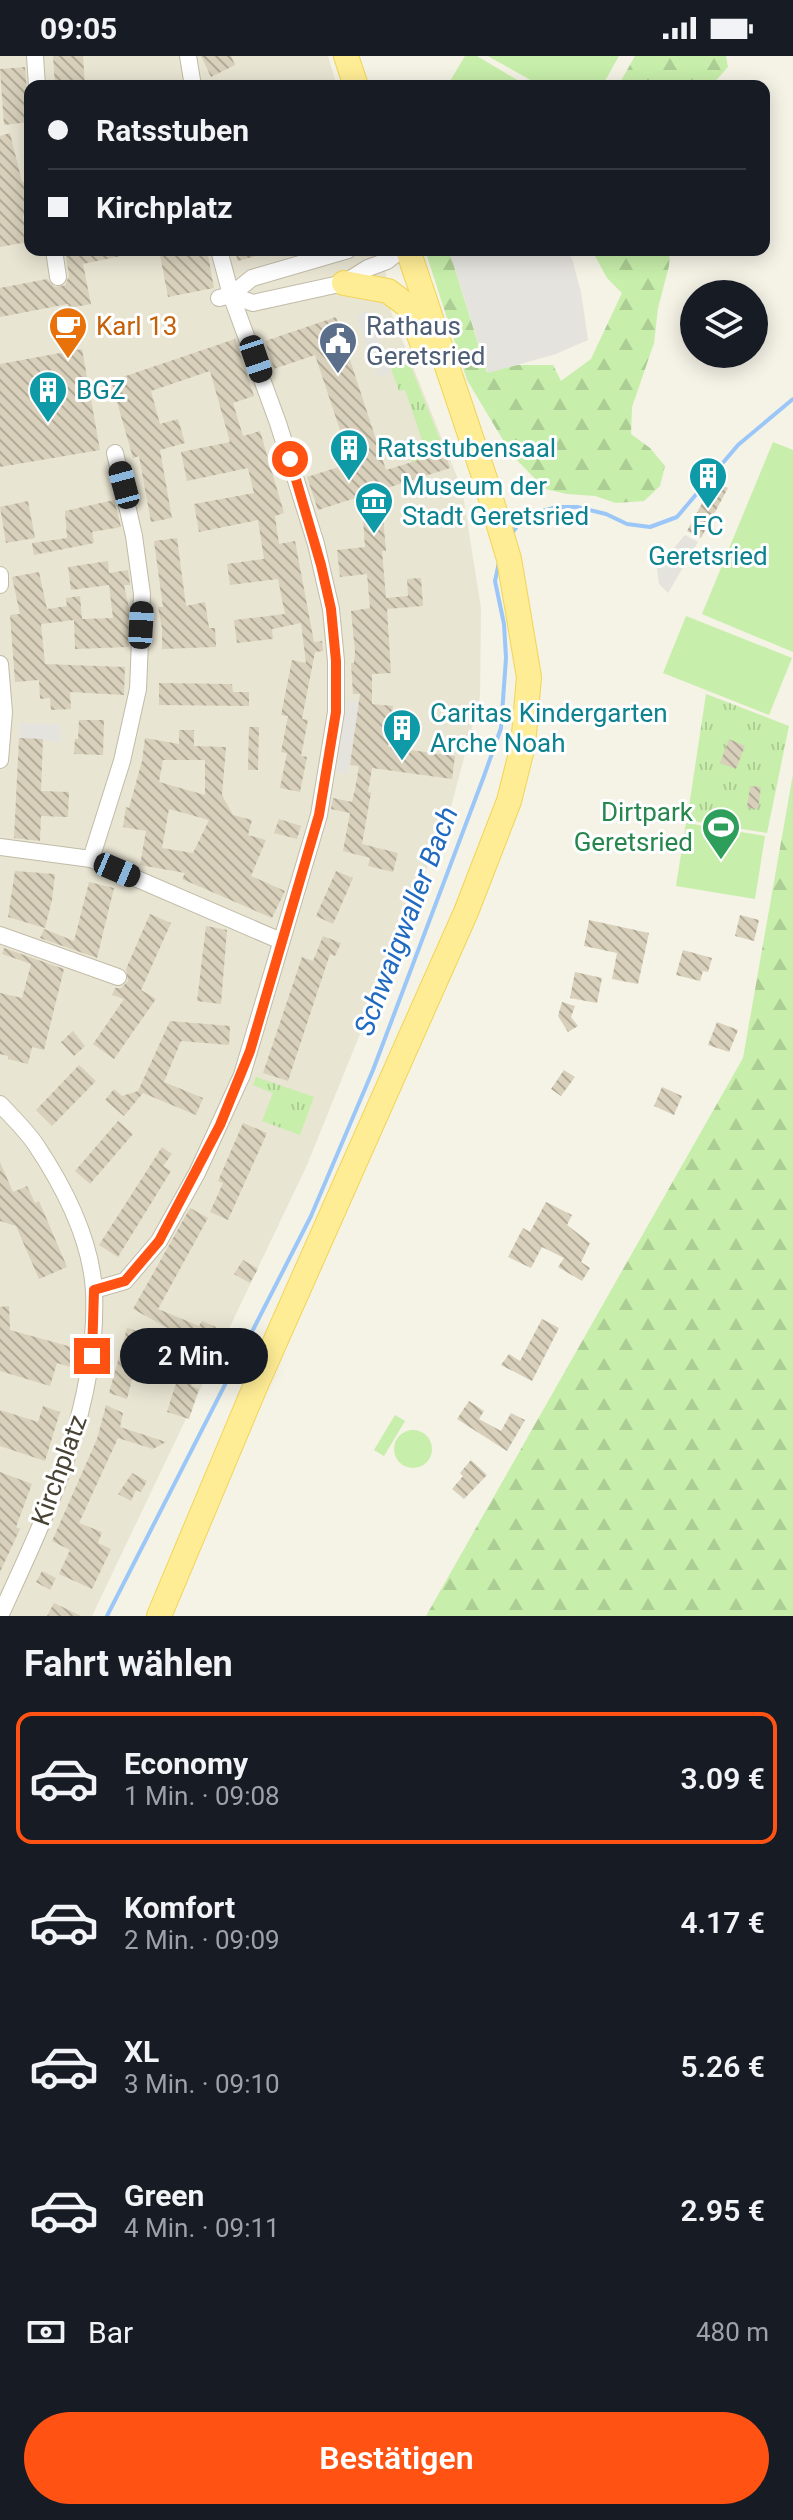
<!DOCTYPE html>
<html lang="de">
<head>
<meta charset="utf-8">
<style>
  body { margin:0; font-family:Roboto,sans-serif; background:#242831; color:#f1f3f6; height:100vh; display:flex; flex-direction:column; font-size:30px; white-space:nowrap }
  * { box-sizing:border-box; margin:0 }
  p { font-size:26px; color:#9ea1a6 }
  .icon { flex:none; width:44px; height:44px; fill:none; stroke:currentColor; stroke-width:2; stroke-linecap:round; stroke-linejoin:round }
  .map { position:relative; height:1560px; overflow:hidden }
  .sheet { display:flex; flex-direction:column; background:#171b24; flex:1 }
  .sheet>* { flex:none }
  .hud { position:absolute; left:24px; top:24px; width:746px; height:176px; border-radius:16px; box-shadow:0 4px 20px #0003; display:grid; align-content:center; height:176px; padding:0 24px; background:#171b24 }
  .fabs { position:absolute; left:680px; top:224px; display:grid; gap:16px }
  .fabs a { display:grid; place-items:center; width:88px; height:88px; border-radius:50%; background:#171b24; box-shadow:0 4px 20px #0003; font-size:40px }
  .end { position:absolute; width:36px; height:36px; margin:-18px; border:10px solid #ff5213; background:#fff; box-shadow:0 0 0 4px #fff }
  .from { border-radius:50% }
  .bubble { position:absolute; height:56px; border-radius:28px; background:#171b24; box-shadow:0 4px 20px #0003; font-size:26px; font-weight:600; line-height:56px; text-align:center }
  .car { position:absolute; width:24px; height:48px; margin:-24px -12px; border-radius:10px; box-shadow:0 0 6px 2px #0007; background:linear-gradient(#222 24%,#8ab4d8 0 40%,#222 0 76%,#8ab4d8 0 86%,#222 0) }
  .hud b { display:flex; align-items:center; gap:28px; height:76px; font-size:30px }
  .hud b+b { border-top:2px solid #363941 }
  .hud i { width:20px; height:20px; background:#f1f3f6 }
  ul { padding:0; list-style:none }
  li { display:flex; align-items:center; gap:24px; height:132px; margin:0 16px 12px; padding:0 8px; border:4px solid transparent; border-radius:16px }
  li div { flex:1 }
  li b { display:block; font-size:30px }
  li em { font-style:normal; font-weight:600 }
  li.selected { border-color:#ff5213 }
  li>.icon { width:72px; height:72px; stroke-width:1.5 }
  h2 { padding:0 24px; font-size:36px; line-height:96px }
  .pay { display:flex; align-items:center; gap:20px; height:88px; padding:0 24px; font-size:30px }
  .pay p { margin-inline-start:auto }
  .cta { display:flex; gap:16px; margin-top:auto; padding:16px 24px }
  .cta a { flex:1; height:92px; border-radius:48px; background:#ff5213; color:#fff; font-size:32px; font-weight:600; line-height:92px; text-align:center }
  .status { display:flex; justify-content:space-between; align-items:center; height:56px; padding:0 40px; background:#171b24; direction:ltr }
  .status svg { height:22px; fill:currentColor }
  .map>svg:first-child { display:block }
</style>
</head>
<body>
<div class="status"><b>09:05</b><svg viewBox="0 0 49 12"><path d="M0 12V9h3v3zM5 12V6h3v6zM10 12V3h3v9zM15 12V0h3v12zM26 1h20v11H26zM47 4h2v5h-2z"/></svg></div>
<div class="map">
<svg width="793" height="1560" viewBox="0 0 793 1560">
  <defs>
    <pattern id="forest-firs" width="22" height="20" patternUnits="userSpaceOnUse" patternTransform="scale(2)"><rect width="22" height="20" fill="#c7eeaa"/><path d="M5 1l3.5 6h-7zM16 11l3.5 6h-7z" fill="#accd93"/></pattern>
    <pattern id="park-tufts" width="24" height="20" patternUnits="userSpaceOnUse" patternTransform="scale(2)"><rect width="24" height="20" fill="#c7eeaa"/><path d="M3 7l-1-3M5 7V3M7 7l1-3M15 17l-1-3M17 17v-4M19 17l1-3" fill="none" stroke="#accd93"/></pattern>
    <pattern id="building-back-hatch" width="6" height="6" patternUnits="userSpaceOnUse" patternTransform="scale(2)"><rect width="6" height="6" fill="#d8d0ba"/><path d="M-1 5l2 2M0 0l6 6M5-1l2 2" fill="none" stroke="#b1aa98"/></pattern>
  </defs>
  <rect width="100%" height="100%" fill="#f5f2e6"/>
  <polygon fill="#e9e5d3" points="0,0 328,0 337,30 30,30 30,194 383,194 391,256 462,433 481,552 480,641 450,755 307,1109 92,1560 0,1560"/>
  <g fill="url(#forest-firs)">
    <polygon points="635,0 726,0 728,11 711,30 618,30"/>
    <polygon points="425,194 449,194 487,316 517,309 553,309 561,325 591,303 622,237 607,222 594,198 588,194 670,194 669,210 658,252 654,287 632,351 631,378 650,392 665,410 660,430 644,445 616,447 595,440 567,438 545,433 512,399 467,324"/>
    <polygon points="793,718 793,1560 426,1560 743,1002"/>
  </g>
  <g fill="url(#park-tufts)">
    <polygon points="409,306 445,396 412,407 409,398 425,393 405,334 399,335 391,313"/>
    <polygon points="706,638 789,670 767,777 687,764"/>
    <polygon points="256,1021 314,1041 300,1079 262,1065 273,1037 253,1029"/>
  </g>
  <g fill="#c7eeaa">
    <polygon points="465,0 477,0 527,30 447,30"/>
    <polygon points="488,0 619,0 602,30 541,30"/>
    <polygon points="773,386 793,394 793,596 702,558"/>
    <polygon points="686,560 792,602 769,659 663,617"/>
    <polygon points="686,767 765,780 755,843 676,830"/>
    <polygon points="395,1359 405,1365 384,1400 374,1394"/>
    <circle cx="413" cy="1393" r="19"/>
  </g>
  <g fill="#e5e3de">
    <polygon points="449,194 567,194 572,203 581,236 588,284 556,298 488,317"/>
    <polygon points="368,255 391,317 379,322 356,260"/>
    <polygon points="685,479 698,486 668,537 659,528 657,512"/>
    <polygon points="347,644 359,646 348,718 336,716"/>
    <polygon points="19,667 60,668 61,687 19,682"/>
  </g>
  <g fill="none" stroke-linecap="round" stroke-linejoin="round">
    <g stroke="#9bc7f8" stroke-width="4">
      <polyline points="510,480 524,460 557,451 577,451 606,458 627,468 650,471 677,461 738,389 793,343"/>
      <polyline points="107,1560 311,1160 373,1014 484,720 501,672 506,602 504,568 495,525 500,502"/>
    </g>
  </g>
  <g fill="url(#building-back-hatch)" fill-rule="evenodd">
    <polygon points="53,0 83,0 85,30 55,30"/>
    <polygon points="201,0 231,0 235,9 211,21"/>
    <polygon points="25,11 30,66 4,69 0,13"/>
    <polygon points="10,77 22,126 30,125 30,158 23,160 27,186 0,191 0,80"/>
    <polygon points="65,194 126,194 126,199 83,208 91,248 69,252 68,248 0,261 0,232 47,223 55,231 65,229 69,220"/>
    <polygon points="159,194 207,194 214,232 168,241"/>
    <polygon points="234,194 266,194 267,197 238,205"/>
    <polygon points="336,261 386,414 445,396 450,412 318,454 307,421 351,407 315,299 274,313 265,285"/>
    <polygon points="235,283 254,340 233,347 243,380 260,375 284,457 275,460 279,488 295,485 314,586 322,585 323,595 315,596 302,663 308,664 301,700 307,701 300,736 280,732 287,697 281,696 288,660 281,659 292,604 306,607 301,567 272,573 273,583 237,587 234,564 285,558 278,523 230,529 227,508 264,503 258,464 199,476 194,448 254,437 248,412 187,425 181,396 230,386 210,315 151,335 160,368 178,363 185,387 160,394 172,462 151,466 139,400 133,402 111,325"/>
    <polygon points="82,293 100,394 0,411 0,308"/>
    <polygon points="714,425 728,432 701,482 687,475"/>
    <polygon points="114,444 121,471 92,476 94,487 34,499 32,487 67,482 65,455"/>
    <polygon points="28,445 35,482 6,487 0,451"/>
    <polygon points="383,461 386,495 382,495 386,542 408,540 407,523 421,522 423,550 387,553 391,617 372,618 372,648 393,650 388,691 455,700 452,723 372,712 368,736 371,737 362,788 398,797 393,816 368,810 370,802 343,795 350,757 331,753 333,742 352,746 355,733 359,710 350,709 360,638 353,638 351,607 354,607 355,595 351,555 370,552 367,518 340,521 337,494 365,491 363,463"/>
    <polygon points="177,482 186,550 205,546 209,572 215,572 216,591 162,593 162,572 158,551 163,551 154,485"/>
    <polygon points="108,505 109,517 128,514 130,529 124,529 130,557 129,591 75,593 74,564 41,568 45,608 125,611 124,639 70,636 71,653 51,654 50,642 40,643 39,624 15,626 10,559 20,558 12,521 39,516 47,553 67,550 66,542 80,540 82,563 113,562 109,529 71,534 68,511"/>
    <polygon points="159,627 232,628 233,636 249,636 249,650 159,649"/>
    <polygon points="79,664 104,664 103,699 74,698 75,683 78,683"/>
    <polygon points="249,671 259,671 258,714 248,714"/>
    <path d="M179 674H194V690L226 691 222 739 233 759 252 764 248 779 266 784 251 820 285 835 272 862 182 823 185 817 140 809 146 775 123 771 126 751 129 752 142 705 145 682 179 688ZM163 704H205V739L159 726ZM169 753 209 764 193 797 162 792Z"/>
    <polygon points="19,682 43,683 41,735 69,736 68,761 41,760 40,785 14,782"/>
    <polygon points="729,683 745,690 736,713 720,707"/>
    <polygon points="750,730 761,731 758,753 747,752"/>
    <polygon points="279,763 301,770 297,783 274,777"/>
    <polygon points="15,815 55,818 52,844 45,872 8,861"/>
    <polygon points="336,815 353,822 333,868 316,860"/>
    <polygon points="89,826 114,832 97,902 40,882 44,873 74,885"/>
    <polygon points="150,858 171,867 141,934 156,943 114,1003 93,988 124,943 112,939 115,932 121,932 128,925 126,913"/>
    <polygon points="740,859 759,864 754,885 735,880"/>
    <polygon points="589,864 649,877 638,928 612,923 617,897 584,890"/>
    <polygon points="206,870 227,874 221,948 197,945"/>
    <polygon points="323,880 341,887 335,900 330,898 288,1025 263,1017 302,901 313,905"/>
    <polygon points="4,892 64,913 44,994 32,991 28,1008 8,1003 8,1000 0,998 0,937 22,942 31,908 2,898"/>
    <polygon points="683,894 712,902 708,916 703,915 700,925 676,919"/>
    <polygon points="575,916 602,922 597,947 570,942"/>
    <polygon points="562,946 575,950 571,961 578,970 568,976 558,960"/>
    <polygon points="170,965 230,970 229,989 181,985 164,1026 203,1042 196,1059 143,1037 124,1060 105,1044 114,1033 122,1040 138,1035"/>
    <polygon points="717,966 738,974 729,996 708,989"/>
    <polygon points="73,975 85,990 74,1000 61,986"/>
    <polygon points="79,1009 96,1025 52,1070 36,1054"/>
    <polygon points="564,1014 575,1021 561,1040 551,1033"/>
    <polygon points="662,1031 682,1040 674,1059 654,1050"/>
    <polygon points="118,1065 133,1078 90,1128 75,1115"/>
    <polygon points="243,1067 267,1077 228,1164 210,1156 223,1127 218,1125"/>
    <polygon points="162,1091 172,1098 163,1110 171,1115 118,1201 99,1189"/>
    <polygon points="0,1106 13,1136 27,1130 35,1147 39,1145 67,1211 39,1223 16,1170 0,1165"/>
    <polygon points="546,1146 572,1159 567,1169 590,1187 581,1206 590,1212 582,1225 558,1211 564,1202 542,1191 531,1212 508,1201 523,1172 530,1176"/>
    <polygon points="190,1152 208,1162 158,1253 199,1270 202,1265 216,1271 208,1286 199,1289 133,1253"/>
    <polygon points="243,1204 258,1213 250,1227 234,1218"/>
    <polygon points="9,1250 10,1274 75,1292 70,1311 57,1307 50,1330 0,1315 0,1251"/>
    <polygon points="542,1263 559,1272 532,1325 501,1309 509,1298 520,1305"/>
    <polygon points="127,1272 144,1277 127,1343 109,1337"/>
    <polygon points="206,1290 209,1292 191,1330 199,1333 189,1363 167,1356 177,1324"/>
    <polygon points="469,1345 484,1355 479,1363 501,1375 511,1357 525,1364 507,1395 457,1363"/>
    <polygon points="106,1349 123,1357 120,1371 166,1386 153,1393 118,1382 79,1467 102,1476 98,1487 111,1493 92,1533 59,1518 70,1494 52,1485 97,1383"/>
    <polygon points="43,1350 60,1356 45,1405 0,1390 0,1354 38,1366"/>
    <polygon points="471,1404 487,1419 464,1443 452,1433 463,1420 460,1417"/>
    <polygon points="0,1416 32,1428 16,1471 20,1473 0,1516"/>
    <polygon points="132,1417 147,1425 141,1436 136,1434 131,1445 118,1438"/>
    <polygon points="42,1515 56,1522 50,1534 36,1526"/>
    <polygon points="54,1547 81,1560 47,1560"/>
  </g>
  <g fill="none" stroke-linecap="round" stroke-linejoin="round">
    <g stroke="#c1bba7" stroke-width="18">
      <g id="street">
        <polyline points="35,0 37,30"/>
        <polyline points="188,0 193,30"/>
        <polyline points="54,194 58,221"/>
        <polyline points="231,239 253,247 344,227 368,212 387,205 401,194"/>
        <polyline points="219,242 231,239 252,222 348,194"/>
        <polyline points="0,519 0,529"/>
        <polyline points="0,608 4,656 0,704"/>
        <polyline points="0,791 91,803 281,885"/>
        <polyline points="91,803 122,705 138,633 142,538 134,480 115,397"/>
        <polyline points="0,879 118,921"/>
        <path d="M0 1048C12 1061 26 1074 36 1089 64 1131 91 1184 94 1235 99 1351 47 1457 0 1560"/>
        <polyline points="94,1234 125,1225 159,1185 197,1117 242,1019 319,759 336,656 336,605 331,553 316,488 278,367 231,239 219,194"/>
      </g>
    </g>
    <g stroke="#f1d557" stroke-width="26">
      <g id="primary">
        <polyline points="346,0 356,30"/>
        <polyline points="344,227 388,235 408,250 424,292"/>
        <polyline points="159,1560 255,1331 466,856 509,745 523,689 529,621 509,503 485,423 408,194"/>
      </g>
    </g>
    <use href="#street" stroke="#fff" stroke-width="16"/>
    <use href="#primary" stroke="#ffed95" stroke-width="24"/>
  </g>
  <g fill="none" stroke-linecap="round" stroke-linejoin="round">
    <polyline stroke="#ff5213" stroke-width="10" points="92,1300 94,1234 125,1225 159,1185 220,1069 250,995 319,759 336,656 336,605 331,553 321,509 290,403"/>
  </g>
  <defs>
    <g id="cafe-pin" transform="scale(2)"><path d="M0 17L-7.5 6A9.5 9.5 0 1 1 7.5 6Z" fill="#e8710a" stroke="#fff"/><path d="M-5.5-4.5H6V0H3Q3 3.5 0 3.5H-2.5Q-5.5 3.5-5.5 0ZM3-3.2v2h1.7v-2ZM-6 4.5H4V6H-6Z" fill="#fff"/></g>
    <g id="civic-pin" transform="scale(2)"><path d="M0 17L-7.5 6A9.5 9.5 0 1 1 7.5 6Z" fill="#5c6f8a" stroke="#fff"/><path d="M-.6-6.5H3V-4.5H.6V-3L4-1V1h2V6H-6V1h2V-1L-.6-3ZM-1.2 2.5V6h2.4V2.5Z" fill="#fff"/></g>
    <g id="building-pin" transform="scale(2)"><path d="M0 17L-7.5 6A9.5 9.5 0 1 1 7.5 6Z" fill="#0f9aa8" stroke="#fff"/><path d="M-4-6H4V6H1V3H-1V6H-4ZM-2.5-4.3h1.7v1.8h-1.7ZM.8-4.3h1.7v1.8H.8ZM-2.5-1h1.7V.8h-1.7ZM.8-1h1.7V.8H.8Z" fill="#fff"/></g>
    <g id="museum-pin" transform="scale(2)"><path d="M0 17L-7.5 6A9.5 9.5 0 1 1 7.5 6Z" fill="#0f9aa8" stroke="#fff"/><path d="M0-6L6-3V-2H-6V-3ZM-5-1h2V3h-2ZM-1-1h2V3h-2ZM3-1h2V3H3ZM-6 4H6V6H-6Z" fill="#fff"/></g>
    <g id="stadium-pin" transform="scale(2)"><path d="M0 17L-7.5 6A9.5 9.5 0 1 1 7.5 6Z" fill="#2e9e5b" stroke="#fff"/><path d="M0-5a6.5 5 0 1 0 0 10a6.5 5 0 1 0 0-10ZM-3.5-1.8h7v3.6h-7Z" fill="#fff"/></g>
  </defs>
  <g fill-rule="evenodd">
    <use href="#cafe-pin" x="68" y="270"/>
    <use href="#civic-pin" x="338" y="285"/>
    <use href="#building-pin" x="48" y="334"/>
    <use href="#building-pin" x="349" y="392"/>
    <use href="#building-pin" x="708" y="420"/>
    <use href="#museum-pin" x="374" y="445"/>
    <use href="#building-pin" x="402" y="672"/>
    <use href="#stadium-pin" x="721" y="771"/>
  </g>
  <g text-anchor="middle" dominant-baseline="central" stroke-width="6" stroke-linejoin="round" paint-order="stroke">
    <g font-size="26" fill="#c56008" stroke="#fff" text-anchor="start">
      <text x="96" y="270">Karl 13</text>
    </g>
    <g font-size="26" fill="#4e5e75" stroke="#fff" text-anchor="start">
      <text x="366" y="270">Rathaus<tspan x="366" dy="30">Geretsried</tspan></text>
    </g>
    <g font-size="26" fill="#0d838f" stroke="#fff" text-anchor="start">
      <text x="76" y="334">BGZ</text>
      <text x="377" y="392">Ratsstubensaal</text>
      <text x="402" y="430">Museum der<tspan x="402" dy="30">Stadt Geretsried</tspan></text>
      <text x="708" y="470" text-anchor="middle">FC<tspan x="708" dy="30">Geretsried</tspan></text>
      <text x="430" y="657">Caritas Kindergarten<tspan x="430" dy="30">Arche Noah</tspan></text>
    </g>
    <g font-size="26" fill="#27864d" stroke="#fff" text-anchor="end">
      <text x="693" y="756">Dirtpark<tspan x="693" dy="30">Geretsried</tspan></text>
    </g>
    <g font-size="26" fill="#484334" stroke="#fff">
      <text transform="translate(59 1414) rotate(-70)">Kirchplatz</text>
    </g>
    <g font-size="28" font-style="italic" fill="#216ac1" stroke="#fff">
      <text transform="translate(406 865) rotate(-69)">Schwaigwaller Bach</text>
    </g>
  </g>
</svg>
<div class="fabs">
<a><svg class="icon" aria-label="layers" viewBox="0 0 24 24"><path d="M12 4l9 5-9 5-9-5zM3 14l9 5 9-5"/></svg></a>
</div>
<i class="end from" style="left:290px;top:403px"></i>
<i class="end" style="left:92px;top:1300px"></i>
<div class="bubble" style="left:120px;top:1272px;width:148px">2 Min.</div>
<i class="car" style="left:256px;top:303px;rotate:161deg"></i>
<i class="car" style="left:124px;top:429px;rotate:345deg"></i>
<i class="car" style="left:141px;top:569px;rotate:3deg"></i>
<i class="car" style="left:117px;top:814px;rotate:113deg"></i>
<div class="hud">
<b><i class="from"></i>Ratsstuben</b>
<b><i></i>Kirchplatz</b>
</div>
</div>
<section class="sheet">
<h2>Fahrt wählen</h2>
<ul>
<li class="selected"><svg class="icon" aria-label="car" viewBox="0 0 24 24"><path d="M5 17H2v-5l4-1 3-4h7l3 4 3 1v5h-3M9 17h6M6 11h13"/><circle cx="7" cy="17" r="2"/><circle cx="17" cy="17" r="2"/></svg><div><b>Economy</b><p>1 Min. · 09:08</p></div><em>3.09 €</em></li>
<li><svg class="icon" aria-label="car" viewBox="0 0 24 24"><path d="M5 17H2v-5l4-1 3-4h7l3 4 3 1v5h-3M9 17h6M6 11h13"/><circle cx="7" cy="17" r="2"/><circle cx="17" cy="17" r="2"/></svg><div><b>Komfort</b><p>2 Min. · 09:09</p></div><em>4.17 €</em></li>
<li><svg class="icon" aria-label="car" viewBox="0 0 24 24"><path d="M5 17H2v-5l4-1 3-4h7l3 4 3 1v5h-3M9 17h6M6 11h13"/><circle cx="7" cy="17" r="2"/><circle cx="17" cy="17" r="2"/></svg><div><b>XL</b><p>3 Min. · 09:10</p></div><em>5.26 €</em></li>
<li><svg class="icon" aria-label="car" viewBox="0 0 24 24"><path d="M5 17H2v-5l4-1 3-4h7l3 4 3 1v5h-3M9 17h6M6 11h13"/><circle cx="7" cy="17" r="2"/><circle cx="17" cy="17" r="2"/></svg><div><b>Green</b><p>4 Min. · 09:11</p></div><em>2.95 €</em></li>
</ul>
<div class="pay"><svg class="icon" aria-label="cash" viewBox="0 0 24 24"><path d="M3 7h18v10H3z"/><circle cx="12" cy="12" r="2"/></svg>Bar<p>480 m</p></div>
<div class="cta"><a>Bestätigen</a></div>
</section>
</body>
</html>
